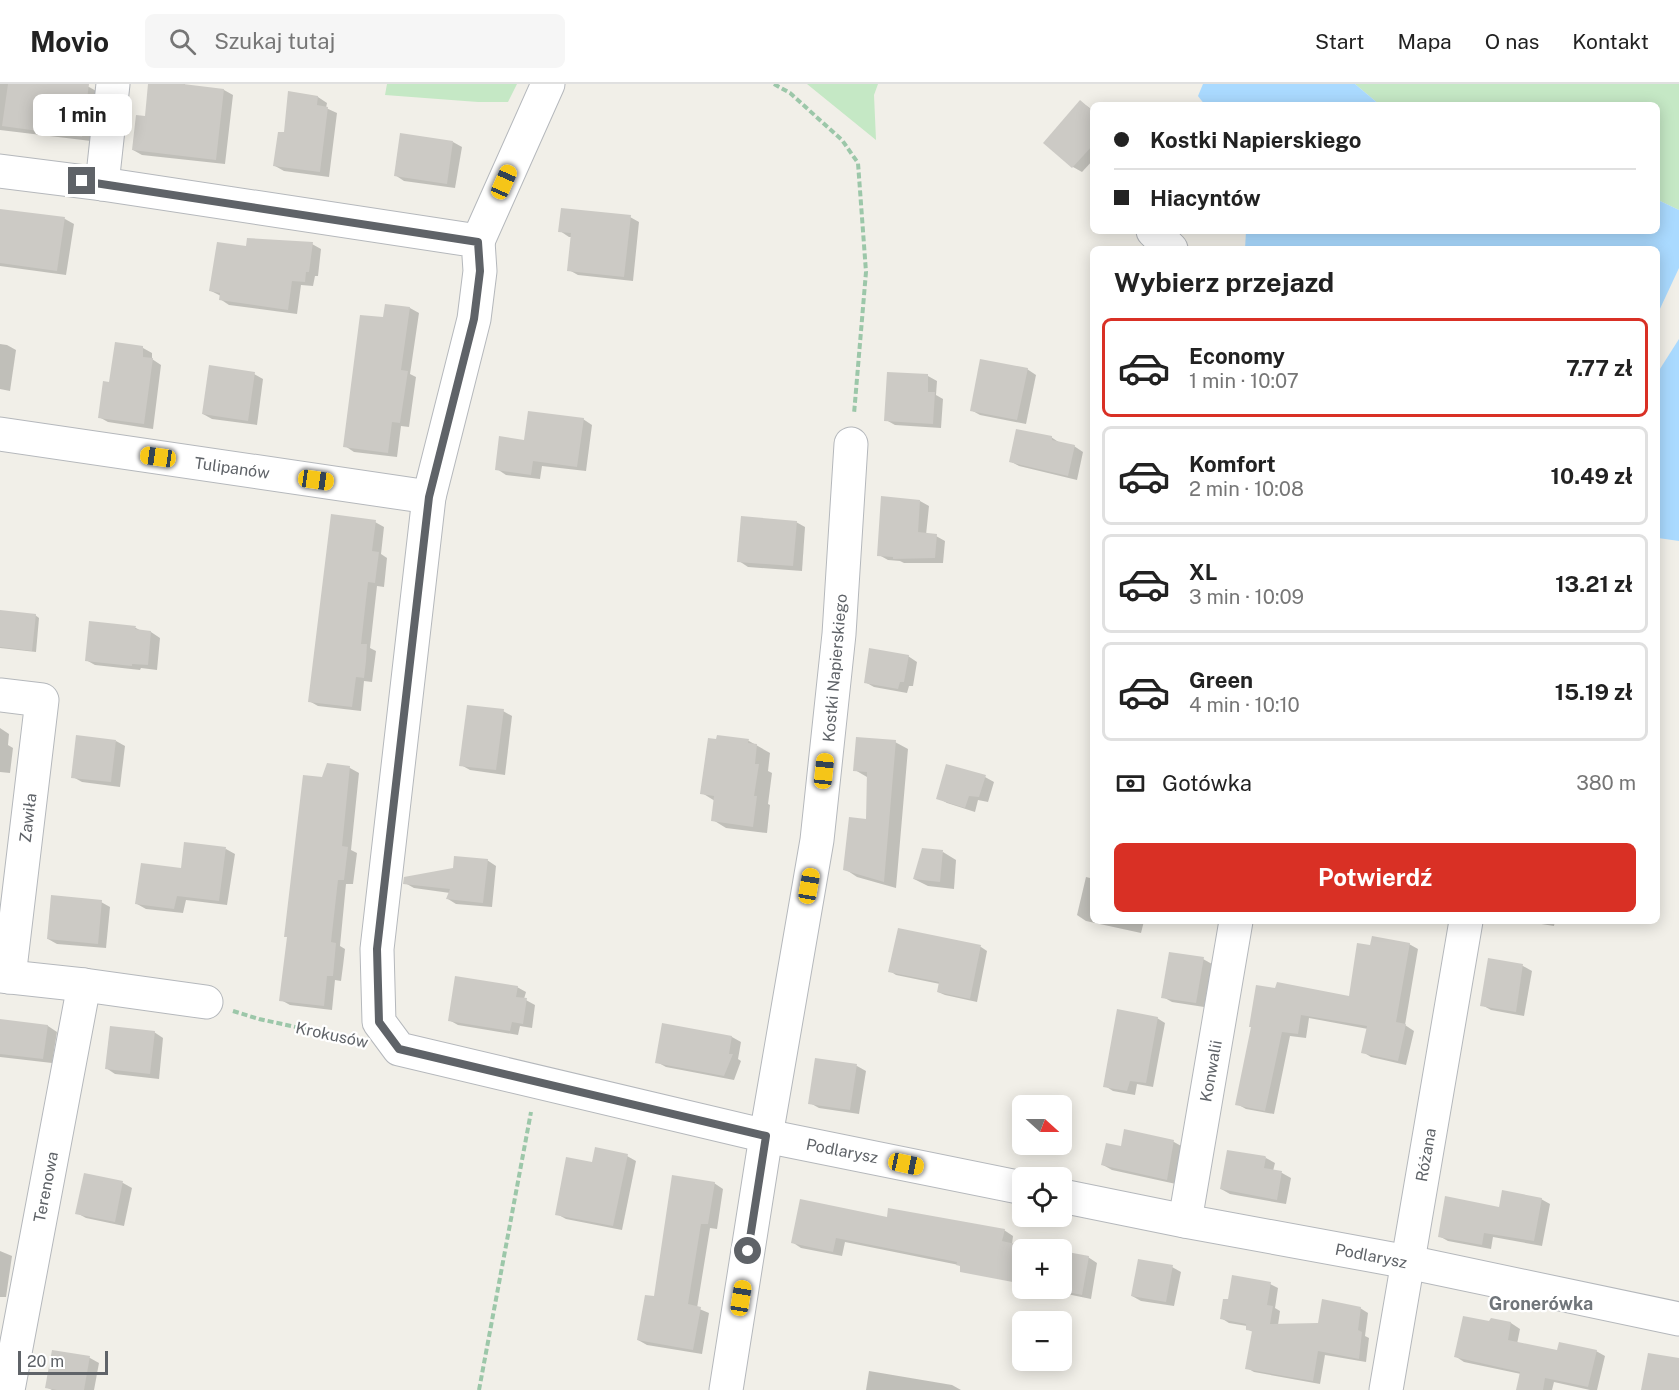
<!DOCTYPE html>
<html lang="pl">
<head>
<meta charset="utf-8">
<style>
  body { margin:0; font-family:"Public Sans",sans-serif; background:#f6f6f6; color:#222; height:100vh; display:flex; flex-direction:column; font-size:22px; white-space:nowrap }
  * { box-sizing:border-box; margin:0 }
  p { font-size:20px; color:#767676 }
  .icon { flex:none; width:33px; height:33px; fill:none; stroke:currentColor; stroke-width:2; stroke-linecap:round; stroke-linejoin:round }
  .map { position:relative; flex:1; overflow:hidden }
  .side { position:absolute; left:1090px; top:162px; width:570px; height:678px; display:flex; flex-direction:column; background:#fff; border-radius:9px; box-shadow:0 3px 15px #0003 }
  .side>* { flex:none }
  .banner { position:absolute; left:1090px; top:18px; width:570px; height:132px; border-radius:9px; box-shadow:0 3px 15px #0003; display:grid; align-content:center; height:132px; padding:0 24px; background:#fff }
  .needle { width:39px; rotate:111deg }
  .buttons { position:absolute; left:1012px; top:1011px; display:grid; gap:12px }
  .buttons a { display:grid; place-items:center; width:60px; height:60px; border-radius:9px; background:#fff; box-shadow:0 3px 15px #0003; font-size:30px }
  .scale { position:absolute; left:18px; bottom:15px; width:90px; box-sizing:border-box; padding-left:6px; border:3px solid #5f6368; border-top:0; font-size:16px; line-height:21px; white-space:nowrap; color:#5f6368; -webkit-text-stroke:4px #fff; paint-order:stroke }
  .end { position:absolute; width:27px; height:27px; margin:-14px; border:8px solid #5f6368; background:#fff; box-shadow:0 0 0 3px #fff }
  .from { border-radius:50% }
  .bubble { position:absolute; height:42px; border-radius:9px; background:#fff; box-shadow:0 3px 15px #0003; font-size:20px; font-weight:700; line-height:42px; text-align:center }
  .car { position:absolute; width:18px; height:36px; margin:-18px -9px; border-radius:8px; box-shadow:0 0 4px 2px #0007; background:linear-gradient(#f5c518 24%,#345 0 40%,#f5c518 0 76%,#345 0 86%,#f5c518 0) }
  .banner b { display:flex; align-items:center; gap:21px; height:57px; font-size:22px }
  .banner b+b { border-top:2px solid #e0e0e0 }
  .banner i { width:15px; height:15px; background:#222 }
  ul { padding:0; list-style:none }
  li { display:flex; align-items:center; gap:18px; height:99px; margin:0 12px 9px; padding:0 12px; border:3px solid #e0e0e0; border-radius:9px }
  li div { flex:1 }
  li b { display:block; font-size:22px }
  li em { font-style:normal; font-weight:700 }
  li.active { border-color:#d93025 }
  li>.icon { width:54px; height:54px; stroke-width:1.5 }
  h2 { padding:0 24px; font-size:27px; line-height:72px }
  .pay { display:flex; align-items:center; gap:15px; height:66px; padding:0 24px; font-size:22px }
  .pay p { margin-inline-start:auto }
  .action { display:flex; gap:12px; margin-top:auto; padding:12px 24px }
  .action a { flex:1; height:69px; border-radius:9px; background:#d93025; color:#fff; font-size:24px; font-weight:700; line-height:69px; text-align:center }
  header { display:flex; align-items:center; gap:36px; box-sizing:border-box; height:84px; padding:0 30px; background:#fff; border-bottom:2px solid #e0e0e0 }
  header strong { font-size:28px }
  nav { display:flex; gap:33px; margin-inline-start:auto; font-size:21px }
  .search { width:420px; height:54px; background:#f6f6f6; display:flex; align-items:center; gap:15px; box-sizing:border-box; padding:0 21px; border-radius:9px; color:#767676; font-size:22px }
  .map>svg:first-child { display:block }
</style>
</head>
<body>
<header>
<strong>Movio</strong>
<div class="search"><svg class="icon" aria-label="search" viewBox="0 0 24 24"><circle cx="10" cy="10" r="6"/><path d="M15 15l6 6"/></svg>Szukaj tutaj</div>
<nav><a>Start</a><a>Mapa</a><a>O nas</a><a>Kontakt</a></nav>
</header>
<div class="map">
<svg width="1679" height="1306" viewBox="0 0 1679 1306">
  <rect width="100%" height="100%" fill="#f1efe8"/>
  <g fill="#c5e8c5">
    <polygon points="387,0 517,0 508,18 478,18 385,11"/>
    <polygon points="807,0 878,0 874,11 876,56"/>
    <polygon points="1355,0 1679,0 1679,126 1658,116 1658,21 1380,21"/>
  </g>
  <g fill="#aadaff">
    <polygon points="1203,0 1355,0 1380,21 1205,21 1198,12"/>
    <polygon points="1658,116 1679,126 1679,184 1658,229 1658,165 1245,165 1246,147 1658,147"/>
    <polygon points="1679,255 1679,457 1658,454 1658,288"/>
  </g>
  <g fill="#0003">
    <polygon points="0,0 69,0 89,3 98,8 91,57 0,46"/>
    <polygon points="149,0 185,0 185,2 224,6 233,11 225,80 142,71 133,66 146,34"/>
    <polygon points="290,9 318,13 327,19 326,24 337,29 329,93 284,87 275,82 285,50"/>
    <polygon points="1081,18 1094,27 1094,75 1082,88 1073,83 1045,58"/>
    <polygon points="453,58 462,63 455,104 404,97 395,91"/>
    <polygon points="0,126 65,135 74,140 66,191 0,182"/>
    <polygon points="630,133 639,138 633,197 578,191 569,186 573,153 569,153 560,147"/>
    <polygon points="312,160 321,165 318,192 315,192 313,202 301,201 297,230 229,221 220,215 221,212 211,207 247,163"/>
    <polygon points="410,224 419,229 410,290 416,293 409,343 401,342 397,373 354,368 345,362 384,235"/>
    <polygon points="0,260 7,261 16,266 10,307 0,305"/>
    <polygon points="143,264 152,269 152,275 161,281 153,345 108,338 99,333 110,300"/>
    <polygon points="1027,285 1036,291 1026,340 980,331 971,326"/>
    <polygon points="254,290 263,295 257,341 212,335 203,330"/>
    <polygon points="928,292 937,297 936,311 943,315 941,344 895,341 886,336"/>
    <polygon points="583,335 592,341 586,387 542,382 540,395 506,391 497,385 526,357"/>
    <polygon points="1051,353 1060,359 1074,362 1083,368 1077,396 1019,382 1010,377"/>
    <polygon points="920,417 929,422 926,451 936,452 945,457 943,479 904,479 900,477 888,476 879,471"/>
    <polygon points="375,438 384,443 381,470 387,474 384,503 377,502 370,564 376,567 372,598 364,597 361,627 318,622 309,617"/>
    <polygon points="796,438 805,443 802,487 748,483 739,477"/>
    <polygon points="0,528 35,531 39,534 36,568 0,564"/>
    <polygon points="90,539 136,544 143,548 151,548 160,554 157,586 141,584 140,586 95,581 86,576"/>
    <polygon points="908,572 917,578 913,602 909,602 907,609 874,603 865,598"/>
    <polygon points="503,627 512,632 505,691 470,686 461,681"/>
    <polygon points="0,644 9,650 8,661 13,664 10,689 0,688"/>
    <polygon points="718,653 749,657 770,669 768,687 772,689 768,720 770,721 767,749 726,744 713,736 715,717 702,709"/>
    <polygon points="116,657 125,662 120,703 82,698 73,693"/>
    <polygon points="895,658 908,665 896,804 857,793 845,785 867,737 867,693 855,686"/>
    <polygon points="328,681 350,684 359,689 351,766 357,769 353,800 346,800 340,862 345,865 343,882 341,897 335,896 332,926 290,921 281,916 288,854 286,852 323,695"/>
    <polygon points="985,693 994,698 988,718 978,716 975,728 947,719 938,714"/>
    <polygon points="226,765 235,770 227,821 186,816 183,829 146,825 137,820 182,786"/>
    <polygon points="943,768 956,776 954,805 928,802 914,795"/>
    <polygon points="487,776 496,782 492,823 456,820 448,815 450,809 414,804 405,799"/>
    <polygon points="1086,793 1094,795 1094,837 1144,837 1141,849 1086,837 1077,831"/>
    <polygon points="101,818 110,823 106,864 57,860 48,855"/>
    <polygon points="1523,837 1555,837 1554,842"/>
    <polygon points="900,846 981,863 987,867 977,918 945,911 938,908 940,900 896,891 890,887"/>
    <polygon points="1409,860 1418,865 1405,941 1414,947 1406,981 1371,973 1363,968 1368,945 1309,934 1306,954 1290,952 1274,1030 1246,1025 1237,1020 1253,943 1351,914 1371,862"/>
    <polygon points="1203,875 1212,880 1204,923 1172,918 1163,913"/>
    <polygon points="1489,876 1523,882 1532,887 1524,932 1491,926 1482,921"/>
    <polygon points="517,903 526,908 524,915 535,921 532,944 520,942 518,951 458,941 449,936"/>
    <polygon points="1157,934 1165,939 1153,1003 1137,1000 1135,1011 1113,1007 1105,1002"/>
    <polygon points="0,936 48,942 57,948 52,979 0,973"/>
    <polygon points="664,941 732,953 741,958 738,975 741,977 734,996 666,983 657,978"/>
    <polygon points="154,948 163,954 159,995 115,990 106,984"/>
    <polygon points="817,976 857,982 866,987 859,1030 819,1024 810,1019"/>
    <polygon points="1125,1047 1174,1058 1183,1063 1176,1100 1112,1086 1103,1081 1122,1063"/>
    <polygon points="627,1072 636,1077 622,1146 566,1135 557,1130 593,1080"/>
    <polygon points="1266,1074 1275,1079 1273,1087 1282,1089 1291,1094 1286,1120 1230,1110 1221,1105"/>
    <polygon points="85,1091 123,1099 132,1104 124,1142 86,1134 77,1129"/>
    <polygon points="714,1099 723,1105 717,1145 710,1144 697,1224 709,1229 702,1270 647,1261 638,1256 655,1214"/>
    <polygon points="1541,1115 1550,1120 1542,1162 1493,1153 1491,1165 1448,1157 1439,1152 1500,1125"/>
    <polygon points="888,1134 1004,1146 1013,1152 1012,1160 1023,1166 1023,1198 959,1181 845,1158 842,1172 801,1164 792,1158"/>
    <polygon points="0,1167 12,1172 6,1213 0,1213"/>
    <polygon points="1062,1169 1088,1173 1097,1179 1091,1215 1038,1204 1062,1204"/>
    <polygon points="1172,1183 1181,1188 1174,1222 1141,1217 1132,1212"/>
    <polygon points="1270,1200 1278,1204 1275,1224 1280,1227 1278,1241 1319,1240 1360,1224 1368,1229 1365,1252 1369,1254 1366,1278 1325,1271 1320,1300 1254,1288 1247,1284 1253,1248 1247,1245 1247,1242 1229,1239 1221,1234 1229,1216"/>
    <polygon points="1490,1239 1511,1239 1520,1245 1517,1260 1558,1268 1596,1267 1605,1272 1597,1306 1590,1306 1554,1298 1552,1306 1518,1306 1521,1290 1464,1278 1455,1272"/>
    <polygon points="54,1268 90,1274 99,1279 94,1306 52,1306 46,1303"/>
    <polygon points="869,1287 952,1301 961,1306 866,1306"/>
  </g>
  <g fill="#cccac5">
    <polygon points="8,0 89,0 82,53 2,42"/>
    <polygon points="148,0 183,0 224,5 216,76 132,66 136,31 145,32"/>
    <polygon points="288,7 318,12 317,21 328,23 320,88 273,82 278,48 284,48"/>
    <polygon points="1080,16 1094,28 1094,60 1072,84 1043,59"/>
    <polygon points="400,49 453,57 447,100 394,92"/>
    <polygon points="561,124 631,131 624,193 567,187 571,149 558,148"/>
    <polygon points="0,125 65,133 57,187 0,179"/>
    <polygon points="247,154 313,158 309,188 306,188 305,198 292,197 288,226 219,216 220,209 209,207 217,158 246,162"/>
    <polygon points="385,220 410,223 401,286 408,287 400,339 392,338 388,369 343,363 360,231 383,233"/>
    <polygon points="115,258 143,262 143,273 153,274 144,340 98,334 103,297 109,298"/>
    <polygon points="980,275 1028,284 1017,336 970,327"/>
    <polygon points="209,281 255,288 248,337 202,330"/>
    <polygon points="887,288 928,290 928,308 935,308 933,340 884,337"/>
    <polygon points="528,327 584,334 577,383 533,377 531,391 495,386 499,352 524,356"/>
    <polygon points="1016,345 1052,352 1052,356 1075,361 1068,392 1009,378"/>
    <polygon points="881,412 920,416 918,448 937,450 935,474 893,475 893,473 877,472"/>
    <polygon points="331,430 376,436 372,467 379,468 375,499 368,498 361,560 367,560 366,577 364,594 356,593 352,623 308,618"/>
    <polygon points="741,432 797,437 793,482 737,478"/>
    <polygon points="0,526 36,530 32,567 0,563"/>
    <polygon points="89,537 136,542 135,545 151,547 148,581 132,580 132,582 85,577"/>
    <polygon points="869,564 909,571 904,598 900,598 898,605 864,599"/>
    <polygon points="467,621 504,625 496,686 459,682"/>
    <polygon points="76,651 116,656 111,698 71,694"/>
    <polygon points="717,651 749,655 748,659 757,660 755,680 759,680 754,712 757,712 753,743 711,737 714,712 700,710 708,654 716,655"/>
    <polygon points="856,653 896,656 884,798 843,786 849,733 866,735 867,688 853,687"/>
    <polygon points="327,679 350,682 342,762 348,763 344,796 338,796 331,858 336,859 333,892 327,892 324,922 279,917 287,853 284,853 303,691 322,693"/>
    <polygon points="946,680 986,691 979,713 969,712 965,724 936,715"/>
    <polygon points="184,758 226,763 219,817 177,812 174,825 135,820 141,779 181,784"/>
    <polygon points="922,764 943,766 940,798 913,795"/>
    <polygon points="454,772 488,775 483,819 446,815 450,805 403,800 404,793 453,784"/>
    <polygon points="51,811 102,816 98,860 47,855"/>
    <polygon points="898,844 981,861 970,915 937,908 939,898 888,888"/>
    <polygon points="1372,852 1410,859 1396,938 1406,940 1398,977 1361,969 1367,942 1301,931 1298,950 1282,948 1265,1027 1235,1021 1251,943 1249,943 1256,901 1275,904 1277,898 1349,912 1357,859 1370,861"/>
    <polygon points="1169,868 1204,873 1196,919 1161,914"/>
    <polygon points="1488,874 1523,880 1516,928 1480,922"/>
    <polygon points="455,892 518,902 516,913 527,914 523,940 512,938 510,947 448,937"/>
    <polygon points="1117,925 1158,933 1146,999 1130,997 1127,1007 1103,1003"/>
    <polygon points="0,935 48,941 43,975 0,970"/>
    <polygon points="662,939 732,952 729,970 733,970 724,992 655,979"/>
    <polygon points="110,942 155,947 150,990 105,985"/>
    <polygon points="815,974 857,980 850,1026 808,1020"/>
    <polygon points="1124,1045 1174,1056 1167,1096 1101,1081 1106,1059 1121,1062"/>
    <polygon points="595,1063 628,1070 613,1142 555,1131 566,1073 592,1078"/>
    <polygon points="1227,1066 1265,1072 1266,1073 1264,1084 1282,1087 1277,1116 1220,1105"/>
    <polygon points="84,1089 123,1097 115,1138 75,1130"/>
    <polygon points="672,1091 715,1098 708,1140 701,1140 688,1220 701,1223 693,1266 637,1256 645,1211 654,1212"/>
    <polygon points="1502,1106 1542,1114 1534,1157 1484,1149 1482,1161 1438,1153 1445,1112 1499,1123"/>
    <polygon points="800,1115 887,1133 888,1124 1005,1145 1002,1157 1044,1166 1023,1166 1023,1200 960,1188 960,1182 956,1181 957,1178 836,1154 833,1168 791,1159"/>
    <polygon points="1062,1167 1089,1172 1082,1211 1048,1204 1062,1204"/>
    <polygon points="1138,1175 1173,1181 1166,1218 1131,1212"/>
    <polygon points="1232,1191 1271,1198 1267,1221 1273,1222 1270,1240 1318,1239 1322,1215 1361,1223 1358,1246 1362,1248 1359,1275 1318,1267 1313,1297 1245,1285 1252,1247 1246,1246 1246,1240 1220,1235 1223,1215 1228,1215"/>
    <polygon points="1463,1232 1489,1237 1491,1234 1511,1238 1508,1256 1557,1266 1559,1258 1597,1266 1588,1303 1545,1294 1543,1306 1516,1306 1520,1288 1454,1273"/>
    <polygon points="52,1266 90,1272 84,1306 57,1306 45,1304"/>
    <polygon points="1648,1269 1679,1274 1679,1306 1641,1306"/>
  </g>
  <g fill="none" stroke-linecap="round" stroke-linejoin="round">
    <g stroke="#b5b8bc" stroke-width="35">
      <g id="minor">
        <polyline points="0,87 102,100 478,157 480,187 474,235 429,413 377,865 379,938 399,965 766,1052 1023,1104"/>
        <polyline points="102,100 113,0"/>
        <polyline points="1153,147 1171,165"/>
        <polyline points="478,157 548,0"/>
        <polyline points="0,350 429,413"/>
        <polyline points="0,611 42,616 9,893"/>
        <polyline points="0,892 84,901 206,918"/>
        <polyline points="1062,1112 1185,1137 1408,1178 1679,1235"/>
        <polyline points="1185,1137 1236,837"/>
        <polyline points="8,1306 84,901"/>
        <polyline points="726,1306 766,1052 817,756 839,550 851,360"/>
        <polyline points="1386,1306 1466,837"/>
      </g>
    </g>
    <g stroke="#9cc7a9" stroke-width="4" stroke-dasharray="6 3" stroke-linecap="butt">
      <polyline points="774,0 790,9 842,56 858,79 866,188 854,330"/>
      <polyline points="233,927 259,935 351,955"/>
      <polyline points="479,1306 531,1028"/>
    </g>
    <use href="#minor" stroke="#fff" stroke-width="33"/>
  </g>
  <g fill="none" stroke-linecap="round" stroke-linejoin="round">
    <polyline stroke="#5f6368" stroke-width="8" points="82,97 478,158 480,187 474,235 429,413 377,865 379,938 399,965 766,1052 748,1167"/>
  </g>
  <g text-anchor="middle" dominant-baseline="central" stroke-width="4.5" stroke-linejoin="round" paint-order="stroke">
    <g font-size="16" fill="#5f6368" stroke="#fff">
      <text transform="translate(232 384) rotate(8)">Tulipanów</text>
      <text transform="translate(835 584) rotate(-85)">Kostki Napierskiego</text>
      <text transform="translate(28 734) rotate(-83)">Zawiła</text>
      <text transform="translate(332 951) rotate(12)">Krokusów</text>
      <text transform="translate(1211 987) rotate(-80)">Konwalii</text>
      <text transform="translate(842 1067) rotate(11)">Podlarysz</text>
      <text transform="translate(1426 1071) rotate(-80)">Różana</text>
      <text transform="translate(46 1103) rotate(-79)">Terenowa</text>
      <text transform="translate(1371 1172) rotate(11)">Podlarysz</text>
    </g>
    <g font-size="18" font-weight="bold" fill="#70757a" stroke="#fff">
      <text x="1541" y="1219">Gronerówka</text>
    </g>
  </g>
</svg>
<div class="buttons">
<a><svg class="needle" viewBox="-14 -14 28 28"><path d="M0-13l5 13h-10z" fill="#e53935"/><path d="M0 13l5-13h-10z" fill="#767676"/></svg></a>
<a><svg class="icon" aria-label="locate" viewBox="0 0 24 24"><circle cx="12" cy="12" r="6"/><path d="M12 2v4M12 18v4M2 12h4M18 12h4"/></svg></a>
<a>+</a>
<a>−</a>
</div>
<div class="scale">20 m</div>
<i class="end from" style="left:748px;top:1167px"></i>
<i class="end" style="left:82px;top:97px"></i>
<div class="bubble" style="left:33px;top:10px;width:99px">1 min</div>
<i class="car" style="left:504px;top:98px;rotate:24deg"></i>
<i class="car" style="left:158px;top:373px;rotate:278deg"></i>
<i class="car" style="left:316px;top:396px;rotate:98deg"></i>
<i class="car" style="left:824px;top:687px;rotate:6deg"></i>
<i class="car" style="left:809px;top:802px;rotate:10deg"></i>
<i class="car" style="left:906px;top:1080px;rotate:102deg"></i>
<i class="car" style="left:741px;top:1214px;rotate:9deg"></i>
<div class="banner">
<b><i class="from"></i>Kostki Napierskiego</b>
<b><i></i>Hiacyntów</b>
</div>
<section class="side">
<h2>Wybierz przejazd</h2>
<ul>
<li class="active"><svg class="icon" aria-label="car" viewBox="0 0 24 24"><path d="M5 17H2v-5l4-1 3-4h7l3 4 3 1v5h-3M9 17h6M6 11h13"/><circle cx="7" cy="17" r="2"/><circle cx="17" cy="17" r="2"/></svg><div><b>Economy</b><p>1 min · 10:07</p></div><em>7.77 zł</em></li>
<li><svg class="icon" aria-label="car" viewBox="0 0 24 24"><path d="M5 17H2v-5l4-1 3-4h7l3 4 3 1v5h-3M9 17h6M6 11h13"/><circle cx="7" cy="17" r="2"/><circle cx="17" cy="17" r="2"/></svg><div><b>Komfort</b><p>2 min · 10:08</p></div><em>10.49 zł</em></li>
<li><svg class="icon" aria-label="car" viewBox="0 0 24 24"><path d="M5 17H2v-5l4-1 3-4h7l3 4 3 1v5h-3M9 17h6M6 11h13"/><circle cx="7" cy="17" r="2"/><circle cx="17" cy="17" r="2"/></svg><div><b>XL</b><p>3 min · 10:09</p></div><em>13.21 zł</em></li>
<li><svg class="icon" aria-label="car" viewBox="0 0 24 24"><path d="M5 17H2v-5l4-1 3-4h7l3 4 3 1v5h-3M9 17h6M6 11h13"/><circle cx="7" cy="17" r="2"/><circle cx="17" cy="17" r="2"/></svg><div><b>Green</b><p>4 min · 10:10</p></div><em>15.19 zł</em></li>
</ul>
<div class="pay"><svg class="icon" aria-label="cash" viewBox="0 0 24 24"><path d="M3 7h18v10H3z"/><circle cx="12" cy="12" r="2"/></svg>Gotówka<p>380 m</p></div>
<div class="action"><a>Potwierdź</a></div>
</section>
</div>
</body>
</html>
